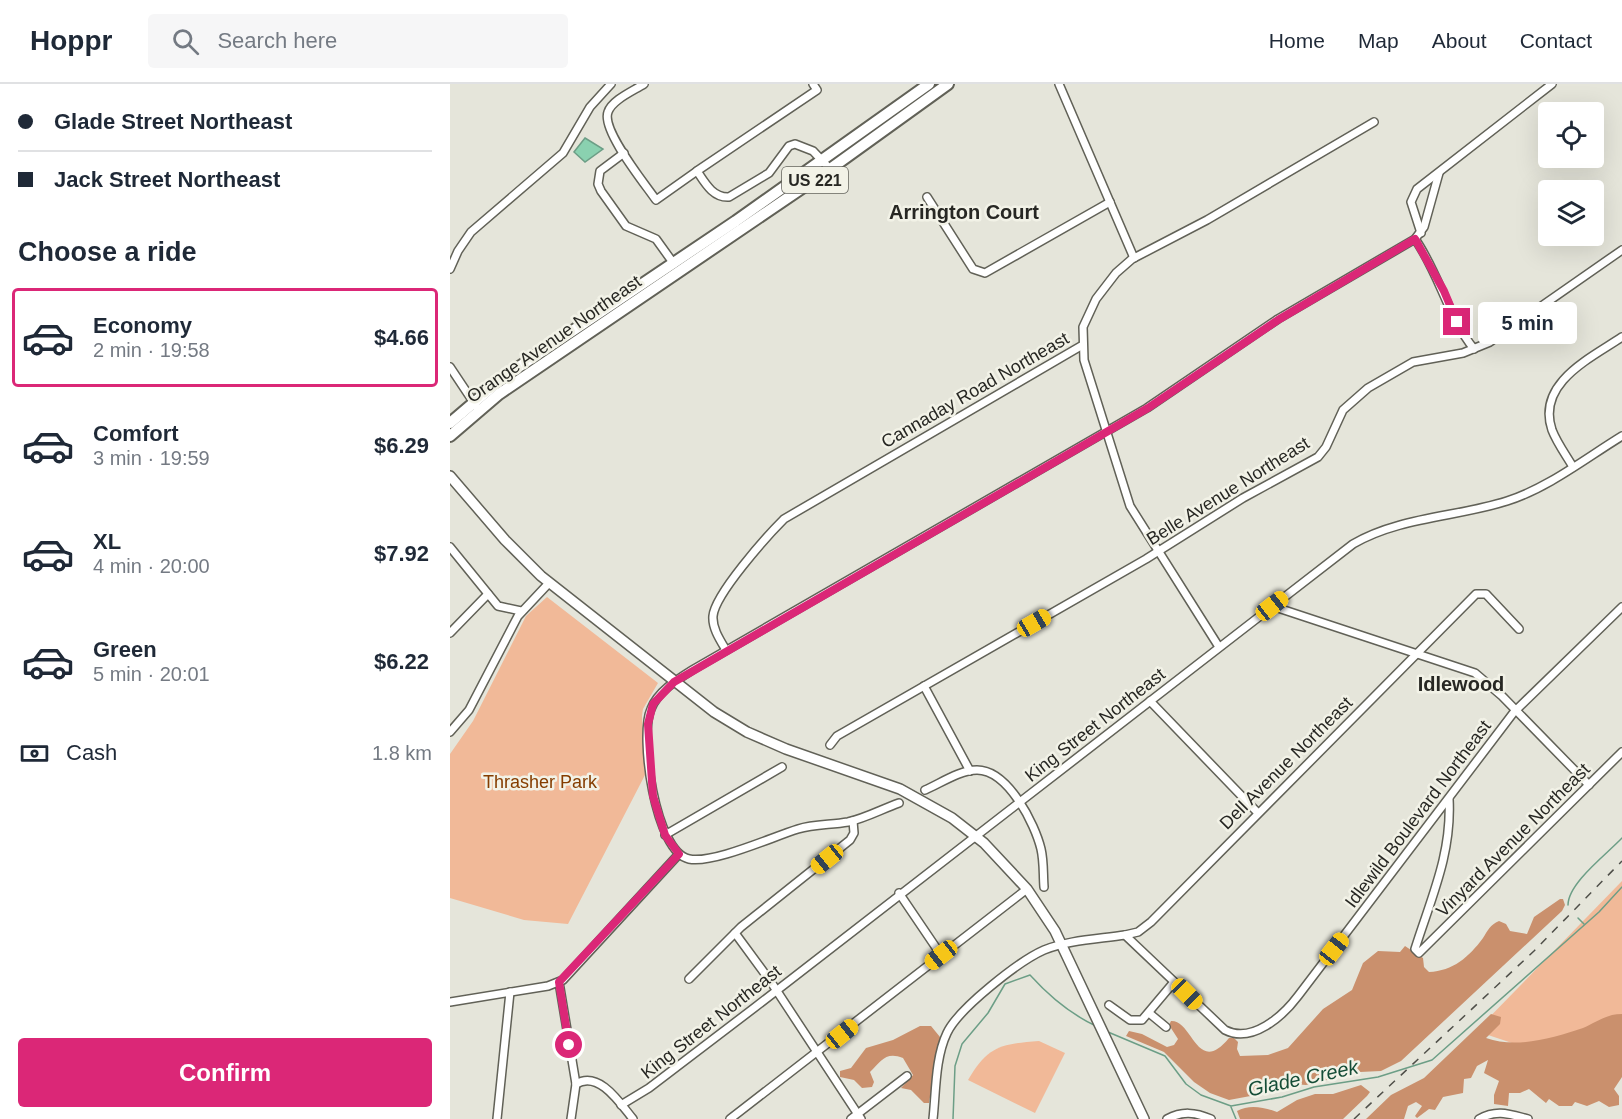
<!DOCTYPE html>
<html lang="en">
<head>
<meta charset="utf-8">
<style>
  body { margin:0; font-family:Arial,sans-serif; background:#f6f6f7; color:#1f2937; height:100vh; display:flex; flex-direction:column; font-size:22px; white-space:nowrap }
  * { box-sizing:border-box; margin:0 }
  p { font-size:20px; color:#747a83 }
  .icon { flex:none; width:33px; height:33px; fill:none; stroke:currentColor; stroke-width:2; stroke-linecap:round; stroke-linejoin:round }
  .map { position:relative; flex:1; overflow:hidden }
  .details { display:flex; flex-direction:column; background:#fff; width:450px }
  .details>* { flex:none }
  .top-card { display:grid; align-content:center; height:132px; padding:0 18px; background:#fff }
  .buttons { position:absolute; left:1088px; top:18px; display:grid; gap:12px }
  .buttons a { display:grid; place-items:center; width:66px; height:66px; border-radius:6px; background:#fff; box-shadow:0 6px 24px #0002; font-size:30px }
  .end { position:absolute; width:27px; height:27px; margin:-14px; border:8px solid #db2777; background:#fff; box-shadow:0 0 0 3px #fff }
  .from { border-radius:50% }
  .bubble { position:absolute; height:42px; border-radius:6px; background:#fff; box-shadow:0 6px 24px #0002; font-size:20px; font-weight:600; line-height:42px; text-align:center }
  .car { position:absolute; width:18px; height:36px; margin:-18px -9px; border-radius:8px; box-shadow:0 0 4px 2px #0007; background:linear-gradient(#f5c518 24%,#345 0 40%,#f5c518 0 76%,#345 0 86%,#f5c518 0) }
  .top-card b { display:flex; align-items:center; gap:21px; height:57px; font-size:22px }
  .top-card b+b { border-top:2px solid #e0e1e3 }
  .top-card i { width:15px; height:15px; background:#1f2937 }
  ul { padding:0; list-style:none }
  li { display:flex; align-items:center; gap:18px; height:99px; margin:0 12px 9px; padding:0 6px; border:3px solid transparent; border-radius:6px }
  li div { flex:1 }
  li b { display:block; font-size:22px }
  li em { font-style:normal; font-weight:600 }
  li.active { border-color:#db2777 }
  li>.icon { width:54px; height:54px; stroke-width:1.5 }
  h2 { padding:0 18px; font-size:27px; line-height:72px }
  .pay { display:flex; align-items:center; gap:15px; height:66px; padding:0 18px; font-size:22px }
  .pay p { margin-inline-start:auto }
  .primary-button { display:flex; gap:12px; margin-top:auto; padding:12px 18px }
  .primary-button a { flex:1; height:69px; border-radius:6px; background:#db2777; color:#fff; font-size:24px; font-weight:600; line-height:69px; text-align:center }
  header { display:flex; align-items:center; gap:36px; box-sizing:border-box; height:84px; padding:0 30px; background:#fff; border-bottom:2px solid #e0e1e3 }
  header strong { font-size:28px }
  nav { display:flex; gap:33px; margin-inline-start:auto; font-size:21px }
  .search { width:420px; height:54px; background:#f6f6f7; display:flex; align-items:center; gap:15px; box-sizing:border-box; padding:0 21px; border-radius:6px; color:#747a83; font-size:22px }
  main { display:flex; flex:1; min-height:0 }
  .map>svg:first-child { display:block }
</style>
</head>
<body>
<header>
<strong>Hoppr</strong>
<div class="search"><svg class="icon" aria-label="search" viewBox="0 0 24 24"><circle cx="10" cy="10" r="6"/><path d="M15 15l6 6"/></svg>Search here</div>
<nav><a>Home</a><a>Map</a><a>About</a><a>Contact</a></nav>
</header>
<main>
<section class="details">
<div class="top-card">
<b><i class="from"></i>Glade Street Northeast</b>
<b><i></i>Jack Street Northeast</b>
</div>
<h2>Choose a ride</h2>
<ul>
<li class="active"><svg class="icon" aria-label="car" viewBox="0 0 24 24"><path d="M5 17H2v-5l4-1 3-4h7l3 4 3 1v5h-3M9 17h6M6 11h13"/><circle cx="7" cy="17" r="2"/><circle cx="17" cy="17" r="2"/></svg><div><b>Economy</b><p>2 min · 19:58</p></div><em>$4.66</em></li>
<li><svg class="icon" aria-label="car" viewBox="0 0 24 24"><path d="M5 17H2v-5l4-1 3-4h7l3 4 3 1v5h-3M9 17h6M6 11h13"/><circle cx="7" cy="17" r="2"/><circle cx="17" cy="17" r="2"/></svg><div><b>Comfort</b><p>3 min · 19:59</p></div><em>$6.29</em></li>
<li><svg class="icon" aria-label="car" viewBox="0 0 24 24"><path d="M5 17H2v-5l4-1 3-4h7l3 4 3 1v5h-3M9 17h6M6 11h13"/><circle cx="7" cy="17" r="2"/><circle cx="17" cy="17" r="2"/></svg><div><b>XL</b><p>4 min · 20:00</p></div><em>$7.92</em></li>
<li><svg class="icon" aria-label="car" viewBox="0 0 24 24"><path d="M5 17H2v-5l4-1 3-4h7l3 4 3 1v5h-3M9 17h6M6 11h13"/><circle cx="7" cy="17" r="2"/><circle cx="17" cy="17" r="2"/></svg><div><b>Green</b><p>5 min · 20:01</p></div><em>$6.22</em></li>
</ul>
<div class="pay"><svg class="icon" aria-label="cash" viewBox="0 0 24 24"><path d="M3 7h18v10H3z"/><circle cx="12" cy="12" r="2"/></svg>Cash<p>1.8 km</p></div>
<div class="primary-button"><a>Confirm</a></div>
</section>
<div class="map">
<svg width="1172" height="1035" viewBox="0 0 1172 1035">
  <rect width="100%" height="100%" fill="#e5e5da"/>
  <g fill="#f1b998">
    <polygon points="97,513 208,599 193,625 192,632 195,691 118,840 74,836 0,814 0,670 23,637 76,532"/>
    <polygon points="1172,797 1172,940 1074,963 1026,947"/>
    <path d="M589 957 615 969 585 1029 518 996C538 962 551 960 589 957Z"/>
  </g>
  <g fill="#ca906d">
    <path d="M1110 815H1113L1115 821 1112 827 951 977 931 987 910 988 856 1001 842 1000 827 1007 779 1016 760 1009 744 998 714 968 676 952 679 947 692 950 717 963 724 961 728 955 719 941 721 937C743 936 747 993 779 954H784L788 958 787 965 790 972 818 971 838 964 873 925 902 906 913 879 928 867 950 868 955 862 973 874 974 883 979 888C1003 887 1019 873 1033 854 1038 846 1040 841 1049 837L1056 840 1060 847 1077 850 1084 833Z"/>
    <path d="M1041 930 1051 933 1050 940 1036 954C1066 965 1103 954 1133 944 1147 938 1156 930 1172 930V993L1164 1005 1169 1012V1021L1159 1023 1149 1017 1137 1022 1125 1018 1122 1022H1109L1099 1015 1096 1019 1079 1005 1070 1009H1059L1058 1022 1044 1020V1011L1049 997 1034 989 1038 976 1027 982 1021 994 1014 995 1013 1009 993 1013 985 1026 979 1025 967 1034 965 1032 972 1022 966 1018 958 1022 954 1035H916L941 1011 974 994Z"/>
    <path d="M470 942H481L490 953 479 1019H474L461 1006 451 1004 463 991 453 974C436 967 431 977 420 988L424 998 422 1003 412 1004 404 996 390 993V987L401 984 416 964 443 956Z"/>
    <path d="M911 1001 920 1008 917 1012 893 1035H790L787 1027C799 1020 814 1023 827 1028L847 1016 865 1010H883Z"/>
  </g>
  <polygon fill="#8ad1b0" stroke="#6c9e86" stroke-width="1.5" points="135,54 153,65 135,78 124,68"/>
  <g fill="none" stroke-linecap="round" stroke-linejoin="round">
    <g stroke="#6c9e86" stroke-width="1.5">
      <path d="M1118 821C1118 799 1157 770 1172 754"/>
      <polyline points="1128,834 1134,840"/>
      <polyline points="658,948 715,972 736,1000 751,1011 781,1022 832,1013 864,1003 928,993 982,976 1149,828 1172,803"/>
      <polyline points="781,1023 786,1035"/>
      <path d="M503 1035 505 982 512 960 538 929 555 900 580 891C599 912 620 930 646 942"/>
    </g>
    <g stroke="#616157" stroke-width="10">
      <g id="minor">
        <path d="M194 0C183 7 162 16 158 28 151 46 195 100 206 116L247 87"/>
        <path d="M363 0 367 6 247 87C255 99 263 114 279 113L319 89 339 62 345 60 363 67 380 85"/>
        <polyline points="609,0 684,174"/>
        <polyline points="174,69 150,87 148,100 151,107 176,142 206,155 224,180"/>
        <polyline points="477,113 523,185 535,189 660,118"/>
        <polyline points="971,149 961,118 967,105 1102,0"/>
        <path d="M965 155C989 189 998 233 1024 265"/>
        <polyline points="0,185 8,167 21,148 113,69 140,23 161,0"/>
        <polyline points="0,283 26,322"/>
        <path d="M1123 383C1116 371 1107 359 1102 346 1086 299 1141 274 1172 253"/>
        <polyline points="0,463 48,522 71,527"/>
        <polyline points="822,522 1025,589 1052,612 1139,701"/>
        <polyline points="0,549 38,510"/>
        <polyline points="769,563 680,422 634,276 633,243 646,215 666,189 682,175 757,136 924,38"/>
        <path d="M276 566C270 556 262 544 263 532 265 510 317 452 334 435L631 262"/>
        <polyline points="474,602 520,687"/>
        <polyline points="700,617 808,729"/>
        <polyline points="0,648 19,626 68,532 99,499"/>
        <polyline points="380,661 387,652 696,475 793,414 868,373 876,363 893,326 918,304 963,278 1013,269 1040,258 1172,166"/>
        <path d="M475 706C491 699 510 686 527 686 558 686 585 740 591 765 594 778 593 790 594 803"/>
        <path d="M999 715C1002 770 981 814 965 865L969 869 1172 668"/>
        <path d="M449 719C432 725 416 734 398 738 381 741 364 740 348 745 322 753 263 780 239 775 205 768 189 651 201 625 208 607 228 595 244 585L697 324 828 235 965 155 974 143 989 89"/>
        <polyline points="215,751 332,683"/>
        <polyline points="449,809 491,871"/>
        <polyline points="285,849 321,898 411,1035"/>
        <polyline points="675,851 688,848 701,838 1026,510 1036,510 1069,545"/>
        <polyline points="239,895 291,843 400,756 404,749 403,737"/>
        <polyline points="109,898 126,1000 121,1035"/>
        <polyline points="0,918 98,902 113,896 229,770"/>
        <polyline points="659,921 680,936 692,936 724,898"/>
        <polyline points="699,929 716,943"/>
        <path d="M126 1000C149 986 170 1019 183 1035"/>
        <path d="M171 1021 199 1004 304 924 903 460C949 433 1007 433 1057 417 1098 404 1136 374 1172 352"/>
        <polyline points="47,1035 60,908"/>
        <polyline points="280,1035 577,805"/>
        <polyline points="401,1035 457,992"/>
        <path d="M483 1035C486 1008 485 974 497 949 508 925 569 877 594 866 618 856 649 855 675 851L775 946C802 960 833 932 848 912L1064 628 1172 523"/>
        <path d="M717 1035C732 1027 745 1028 761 1035"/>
        <path d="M1029 1035C1047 1025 1059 1030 1078 1035"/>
      </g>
    </g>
    <g stroke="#616157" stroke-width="12">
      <polyline id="major" points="0,392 55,456 91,492 264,628 297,648 336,665 450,705 502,734 534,759 577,805 605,847 694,1035"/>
    </g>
    <g stroke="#616157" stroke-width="14">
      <g id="highway">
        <polyline points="0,339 54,293 286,137 479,0"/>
        <polyline points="0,352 49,310 380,85 498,0"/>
      </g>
    </g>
    <use href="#minor" stroke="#fff" stroke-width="7"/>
    <use href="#major" stroke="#fff" stroke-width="9"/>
    <use href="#highway" stroke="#fff" stroke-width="10"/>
    <polyline stroke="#4f4f49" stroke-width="1.5" stroke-dasharray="8 8" stroke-linecap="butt" points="904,1035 1084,867 1172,777"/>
  </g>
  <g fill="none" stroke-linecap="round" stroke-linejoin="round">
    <polyline stroke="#db2777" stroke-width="8" points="119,961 109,898 229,770 215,751 203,712 198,640 203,620 224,598 698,324 828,236 965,155 994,207 1007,238"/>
  </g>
  <g text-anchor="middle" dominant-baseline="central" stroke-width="5" stroke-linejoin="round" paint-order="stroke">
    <rect fill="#f2f2e7" stroke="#64645e" stroke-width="1.5" x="332" y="83" width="66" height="26" rx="4.5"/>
    <g font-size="16" font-weight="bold" fill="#272723">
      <text x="365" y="96">US 221</text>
    </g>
    <g font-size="18" fill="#272723" stroke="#f2f2e7">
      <text transform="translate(104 255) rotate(-35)">Orange Avenue Northeast</text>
      <text transform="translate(525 306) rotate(-30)">Cannaday Road Northeast</text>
      <text transform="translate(778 407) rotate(-32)">Belle Avenue Northeast</text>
      <text transform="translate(645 641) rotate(-38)">King Street Northeast</text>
      <text transform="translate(836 679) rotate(-45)">Dell Avenue Northeast</text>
      <text transform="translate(968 730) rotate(-53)">Idlewild Boulevard Northeast</text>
      <text transform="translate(1063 756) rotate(-45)">Vinyard Avenue Northeast</text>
      <text transform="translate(261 938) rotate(-38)">King Street Northeast</text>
    </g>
    <g font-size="18" fill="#853d00" stroke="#f2f2e7">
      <text x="90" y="698">Thrasher Park</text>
    </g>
    <g font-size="20" font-weight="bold" fill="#272723" stroke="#f2f2e7">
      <text x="514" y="128">Arrington Court</text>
      <text x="1011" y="600">Idlewood</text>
    </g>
    <g font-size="20" font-style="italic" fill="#154d37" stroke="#f2f2e7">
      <text transform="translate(853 994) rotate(-12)">Glade Creek</text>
    </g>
  </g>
</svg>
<div class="buttons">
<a><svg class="icon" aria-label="locate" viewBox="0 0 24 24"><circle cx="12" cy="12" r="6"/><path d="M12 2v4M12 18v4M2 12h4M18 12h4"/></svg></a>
<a><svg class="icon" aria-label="layers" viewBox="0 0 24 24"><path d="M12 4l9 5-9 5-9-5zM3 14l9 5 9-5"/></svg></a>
</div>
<i class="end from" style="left:119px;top:961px"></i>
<i class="end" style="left:1007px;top:238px"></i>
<div class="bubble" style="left:1028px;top:218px;width:99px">5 min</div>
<i class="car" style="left:822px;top:522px;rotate:52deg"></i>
<i class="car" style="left:584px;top:539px;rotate:60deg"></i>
<i class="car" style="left:377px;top:775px;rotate:231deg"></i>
<i class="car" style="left:884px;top:865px;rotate:38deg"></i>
<i class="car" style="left:491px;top:871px;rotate:232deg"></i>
<i class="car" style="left:737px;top:910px;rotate:135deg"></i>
<i class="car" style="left:392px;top:950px;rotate:51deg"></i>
</div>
</main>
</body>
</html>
